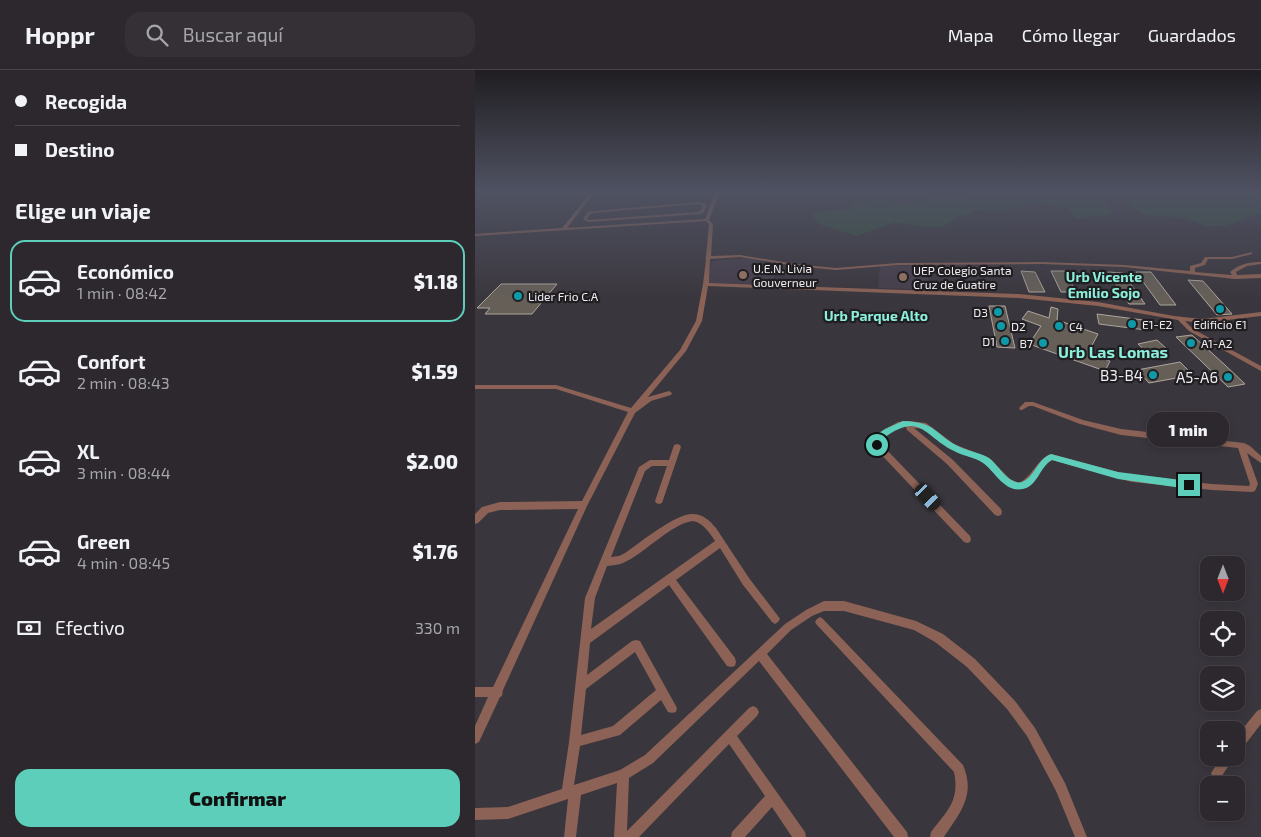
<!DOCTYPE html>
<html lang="es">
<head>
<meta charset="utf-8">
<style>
  body { margin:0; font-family:"Exo 2",sans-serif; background:#343036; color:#f1f3f6; height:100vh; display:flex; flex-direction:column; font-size:19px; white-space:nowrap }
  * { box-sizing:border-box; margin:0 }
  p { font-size:16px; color:#a6a6aa }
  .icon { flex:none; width:28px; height:28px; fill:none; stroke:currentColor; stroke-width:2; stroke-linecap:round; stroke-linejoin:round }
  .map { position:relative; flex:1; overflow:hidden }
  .side { display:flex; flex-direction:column; background:#2c282e; width:475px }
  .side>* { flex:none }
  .banner { display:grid; align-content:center; height:110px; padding:0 15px; background:#2c282e }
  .needle { width:32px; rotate:180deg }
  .tools { position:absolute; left:725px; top:486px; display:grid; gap:10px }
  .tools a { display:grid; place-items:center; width:45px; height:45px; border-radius:10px; background:#2c282e; box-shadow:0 2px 8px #0003,0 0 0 1px #48444a; font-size:25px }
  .end { position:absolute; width:22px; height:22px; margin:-11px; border:6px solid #5cceba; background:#111; box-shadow:0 0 0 2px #111 }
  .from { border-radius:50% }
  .bubble { position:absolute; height:35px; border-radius:15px; background:#2c282e; box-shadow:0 2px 8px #0003,0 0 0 1px #48444a; font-size:16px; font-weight:800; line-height:35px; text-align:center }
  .car { position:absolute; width:15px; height:30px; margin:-15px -8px; border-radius:6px; box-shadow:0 0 4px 1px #0007; background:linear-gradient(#222 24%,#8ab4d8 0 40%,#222 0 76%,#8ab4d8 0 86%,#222 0) }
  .banner b { display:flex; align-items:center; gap:18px; height:48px; font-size:19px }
  .banner b+b { border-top:1px solid #48444a }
  .banner i { width:12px; height:12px; background:#f1f3f6 }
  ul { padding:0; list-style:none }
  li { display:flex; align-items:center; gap:15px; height:82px; margin:0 10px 8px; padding:0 5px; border:2px solid transparent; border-radius:15px }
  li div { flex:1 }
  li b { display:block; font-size:19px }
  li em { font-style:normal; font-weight:800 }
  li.selected { border-color:#5cceba }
  li>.icon { width:45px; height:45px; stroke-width:1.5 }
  h2 { padding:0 15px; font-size:22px; line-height:60px }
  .pay { display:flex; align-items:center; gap:12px; height:55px; padding:0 15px; font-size:19px }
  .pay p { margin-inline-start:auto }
  .primary-button { display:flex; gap:10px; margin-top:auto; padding:10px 15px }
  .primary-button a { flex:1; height:58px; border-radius:15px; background:#5cceba; color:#111; font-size:20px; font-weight:800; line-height:58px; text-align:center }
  header { display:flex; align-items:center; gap:30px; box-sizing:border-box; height:70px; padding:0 25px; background:#2c282e; border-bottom:1px solid #48444a }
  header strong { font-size:24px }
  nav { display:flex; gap:28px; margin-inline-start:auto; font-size:18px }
  .search { width:350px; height:45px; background:#343036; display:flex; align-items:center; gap:12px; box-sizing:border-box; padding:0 18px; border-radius:15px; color:#a6a6aa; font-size:19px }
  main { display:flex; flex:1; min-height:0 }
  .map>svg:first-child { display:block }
</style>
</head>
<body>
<header>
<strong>Hoppr</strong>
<div class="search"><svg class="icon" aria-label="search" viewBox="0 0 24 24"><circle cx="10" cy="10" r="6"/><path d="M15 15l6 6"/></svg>Buscar aquí</div>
<nav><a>Mapa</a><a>Cómo llegar</a><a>Guardados</a></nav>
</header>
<main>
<section class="side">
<div class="banner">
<b><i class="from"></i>Recogida</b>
<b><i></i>Destino</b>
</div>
<h2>Elige un viaje</h2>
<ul>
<li class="selected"><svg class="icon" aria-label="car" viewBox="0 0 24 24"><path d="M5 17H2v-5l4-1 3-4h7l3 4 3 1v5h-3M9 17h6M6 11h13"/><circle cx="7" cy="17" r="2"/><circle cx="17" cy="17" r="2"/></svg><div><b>Económico</b><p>1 min · 08:42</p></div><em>$1.18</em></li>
<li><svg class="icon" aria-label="car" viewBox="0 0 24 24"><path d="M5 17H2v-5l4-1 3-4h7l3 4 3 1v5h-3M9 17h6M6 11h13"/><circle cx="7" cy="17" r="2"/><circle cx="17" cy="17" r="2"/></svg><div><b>Confort</b><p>2 min · 08:43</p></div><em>$1.59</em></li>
<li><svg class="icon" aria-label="car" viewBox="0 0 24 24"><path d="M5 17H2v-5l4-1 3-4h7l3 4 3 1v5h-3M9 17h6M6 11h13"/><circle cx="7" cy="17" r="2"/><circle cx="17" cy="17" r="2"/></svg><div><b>XL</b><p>3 min · 08:44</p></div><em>$2.00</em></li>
<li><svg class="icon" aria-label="car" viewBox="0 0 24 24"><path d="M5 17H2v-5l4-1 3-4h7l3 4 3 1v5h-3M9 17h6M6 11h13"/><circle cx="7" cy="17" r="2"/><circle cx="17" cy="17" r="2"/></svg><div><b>Green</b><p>4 min · 08:45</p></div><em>$1.76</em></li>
</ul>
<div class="pay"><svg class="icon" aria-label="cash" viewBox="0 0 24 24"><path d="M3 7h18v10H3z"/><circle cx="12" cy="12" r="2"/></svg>Efectivo<p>330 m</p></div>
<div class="primary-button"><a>Confirmar</a></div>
</section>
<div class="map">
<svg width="786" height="767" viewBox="0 0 786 767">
  <rect width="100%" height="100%" fill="#3a363d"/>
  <g fill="#463e4b">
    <polygon points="265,188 286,191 283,196 291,197 295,193 305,194 296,215 234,213 236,192 244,190"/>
    <polygon points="450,195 456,220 403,218 405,196"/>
  </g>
  <path fill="#325039" d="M500 121H786V143C765 148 759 158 734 156 725 155 717 149 708 148 692 145 678 150 663 141 650 134 650 122 629 129L638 145 601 148 592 138 561 132H550L545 136 527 141 500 140 495 144 481 147 468 157H449L420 152 382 166 346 155 338 147 339 142 376 139 379 132 411 129 427 133H440L467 125 487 124Z"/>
  <g fill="#655f58" stroke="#ada69e">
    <polygon points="546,201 560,202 570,222 554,222"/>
    <polygon points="576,201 590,201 601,222 586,222"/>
    <polygon points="633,202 648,203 670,234 654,234"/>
    <polygon points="661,202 676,202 701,235 685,235"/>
    <polygon points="713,210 728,211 757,244 742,245"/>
    <polygon points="26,214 82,214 57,244 10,244 15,238 2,238"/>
    <polygon points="514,236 530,236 540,278 522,277"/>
    <polygon points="576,237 583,239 582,250 623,264 613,283 635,291 630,301 554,274 566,256 547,249 553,241 574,248"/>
    <polygon points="622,244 668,250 671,260 624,254"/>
    <polygon points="717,265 750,295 770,314 753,317 701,267"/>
    <polygon points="682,270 694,281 675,285 663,274"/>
    <polygon points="705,292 718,305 674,313 662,300"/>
  </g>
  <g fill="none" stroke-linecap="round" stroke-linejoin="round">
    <g fill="#8b6255" fill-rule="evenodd">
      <path d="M117 121H121L92 158 230 149 241 121H245L234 150 238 154 236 186 265 185 320 194 361 198 423 193 567 192 649 195 715 201V196L726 193 730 187H757L777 182V184L757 189H733L730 195 720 198V202L757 205 755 202C764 194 775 192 786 192V194L772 196 761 202 762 205 786 204V208L760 209 649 197 567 194 423 195 361 200 320 196 265 187 235 189 234 213 544 224 623 232 699 246 727 249 786 242V246L727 253 710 251 718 259 786 296V301L714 261 703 250 623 236 544 228 233 216 227 251 211 281 173 327 194 321 197 323 196 325 176 331 160 343 112 436 28 620 27 626 25 627 4 672 0 674V656L13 627H0V617H18L103 439 25 440 13 443 3 453 0 454V444L7 437 25 432 107 431 153 342 81 319H0V315H81L156 338 205 280 221 251 228 214 231 189 230 188 231 187 234 154 231 151 0 166V164L87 158Z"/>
      <path d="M350 121C361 121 371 124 382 124 402 123 430 118 449 125L447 126 426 124 379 126Z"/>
      <path d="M224 132 232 135 229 142 225 144 113 152 108 149 113 142 119 141ZM224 134 228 136 226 140 224 142 114 150 112 149 115 144 119 143Z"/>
      <path d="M550 332H558L608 350 646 359 769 373 775 376 786 386V393L772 383 783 414 780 421 777 422 737 420 657 412 577 390C562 400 564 413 544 419L529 413 508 392 473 378 449 359 439 358 478 390 526 439 527 442 526 445 523 446 520 445 472 394 432 360 431 357C422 357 410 365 405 372L406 374 495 466 496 469 495 472 492 473 489 472 400 378 397 372 403 363 423 352 434 351 451 353 479 374 514 388 535 409 544 413C558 406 561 390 576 384L657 406 737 414 774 416 775 414 763 378 646 365 605 354 558 336H554L547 340H545L544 338Z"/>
      <path d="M202 374 205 375 206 377 187 433 184 434 181 433 180 431 192 396H177L170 401 136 487 144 486 150 483C165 473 201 443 218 444 228 444 235 451 241 458L274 508 303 546 305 549 303 552 300 554 297 552 268 515 245 478 201 510 260 588 261 592 260 596 256 597 252 596 194 515 115 573 112 605 157 571 161 570 165 571 202 638 201 642 197 643 193 642 186 630 145 665 105 676 99 715 145 700 170 685 310 554 331 540 349 531H369L441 551 468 564 500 589 540 631 560 658 590 713 612 767H600L581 721 552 666 532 639 492 597 460 572 439 560 369 541H349L337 546 316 560 292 584 432 762 433 767H419L284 591 178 693 154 708 152 761 274 638 278 636 282 638 284 642 282 646 262 666 330 762 331 767H317L297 737 270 767H256L257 762 290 726 254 674 164 767H139L142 713 106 725 101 767H89L93 729 33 749 0 750V738L33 737 87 719 94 672 110 528 164 397 175 390H194L199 375ZM218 451C228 453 235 463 240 471L116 559 120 528 132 496C138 495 143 495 148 493 169 484 197 453 218 451ZM160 582 181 620 138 656 106 665 111 619Z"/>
      <path d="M345 547 348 549 488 695C501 725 485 743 469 767H455L456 762C472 741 485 731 479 702L342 555 340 552 342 549Z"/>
      <polygon points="786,639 786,654 765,681 761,683 761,667 782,641"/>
      <polygon points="746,688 759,688 746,707 742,709 738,707 736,703"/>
    </g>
  </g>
  <linearGradient id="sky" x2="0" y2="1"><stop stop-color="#201e22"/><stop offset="0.53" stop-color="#4f5262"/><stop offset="1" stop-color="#4f5262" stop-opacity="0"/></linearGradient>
  <rect width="786" height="229" fill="url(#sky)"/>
  <path fill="#5cceba" d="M428 351C463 352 459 365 485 377 494 381 506 383 514 388 523 394 534 416 547 412 559 408 563 388 576 384L643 402 714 411 719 415 714 419 643 409 577 390C565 396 563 416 548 419 529 423 520 401 508 393 500 387 488 386 479 381 447 365 446 340 406 370L405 377H399V367L410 359Z"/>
  <g fill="#8d6e63" stroke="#201e21" stroke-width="2">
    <circle cx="268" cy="205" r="5"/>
    <circle cx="428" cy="207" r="5"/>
  </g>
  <g fill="#0f9aa8" stroke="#201e21" stroke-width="2">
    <circle cx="43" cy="226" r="5"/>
    <circle cx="745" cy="239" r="5"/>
    <circle cx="523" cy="242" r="5"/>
    <circle cx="657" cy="254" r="5"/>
    <circle cx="526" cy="256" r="5"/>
    <circle cx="584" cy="256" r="5"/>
    <circle cx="530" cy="271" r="5"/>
    <circle cx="568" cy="273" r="5"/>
    <circle cx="716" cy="273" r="5"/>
    <circle cx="678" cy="305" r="5"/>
    <circle cx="753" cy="307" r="5"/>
  </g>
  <g text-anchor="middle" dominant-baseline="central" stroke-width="4.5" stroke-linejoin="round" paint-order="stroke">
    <g font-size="12" fill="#efecf1" stroke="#201e21" text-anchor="start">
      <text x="278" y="198">U.E.N. Livia<tspan x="278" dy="14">Gouverneur</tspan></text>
      <text x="438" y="200">UEP Colegio Santa<tspan x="438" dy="14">Cruz de Guatire</tspan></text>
      <text x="53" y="226">Lider Frio C.A</text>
      <text x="513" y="242" text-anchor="end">D3</text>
      <text x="667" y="254">E1-E2</text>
      <text x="745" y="254" text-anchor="middle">Edificio E1</text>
      <text x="536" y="256">D2</text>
      <text x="594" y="256">C4</text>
      <text x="520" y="271" text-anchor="end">D1</text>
      <text x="558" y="273" text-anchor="end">B7</text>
      <text x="726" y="273">A1-A2</text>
    </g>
    <g font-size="14" font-weight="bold" fill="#8aefdb" stroke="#201e21">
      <text x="629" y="206">Urb Vicente<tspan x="629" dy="16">Emilio Sojo</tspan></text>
      <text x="401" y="245">Urb Parque Alto</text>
    </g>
    <g font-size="15" fill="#efecf1" stroke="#201e21" text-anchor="end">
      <text x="668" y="305">B3-B4</text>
      <text x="743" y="307">A5-A6</text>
    </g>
    <g font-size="16" font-weight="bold" fill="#8aefdb" stroke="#201e21">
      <text x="638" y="281">Urb Las Lomas</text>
    </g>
  </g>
</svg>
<div class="tools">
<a><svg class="needle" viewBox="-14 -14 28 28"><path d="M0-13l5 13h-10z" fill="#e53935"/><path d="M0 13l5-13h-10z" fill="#a6a6aa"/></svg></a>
<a><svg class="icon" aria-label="locate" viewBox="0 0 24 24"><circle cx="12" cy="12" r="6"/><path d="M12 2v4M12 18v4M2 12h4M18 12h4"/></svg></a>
<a><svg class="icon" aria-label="layers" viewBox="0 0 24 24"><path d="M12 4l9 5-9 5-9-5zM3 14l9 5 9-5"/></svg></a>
<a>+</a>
<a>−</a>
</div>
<i class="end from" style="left:402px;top:375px"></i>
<i class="end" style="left:714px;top:415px"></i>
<div class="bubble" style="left:672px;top:342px;width:82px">1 min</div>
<i class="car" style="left:453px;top:427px;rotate:137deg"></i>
</div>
</main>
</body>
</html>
